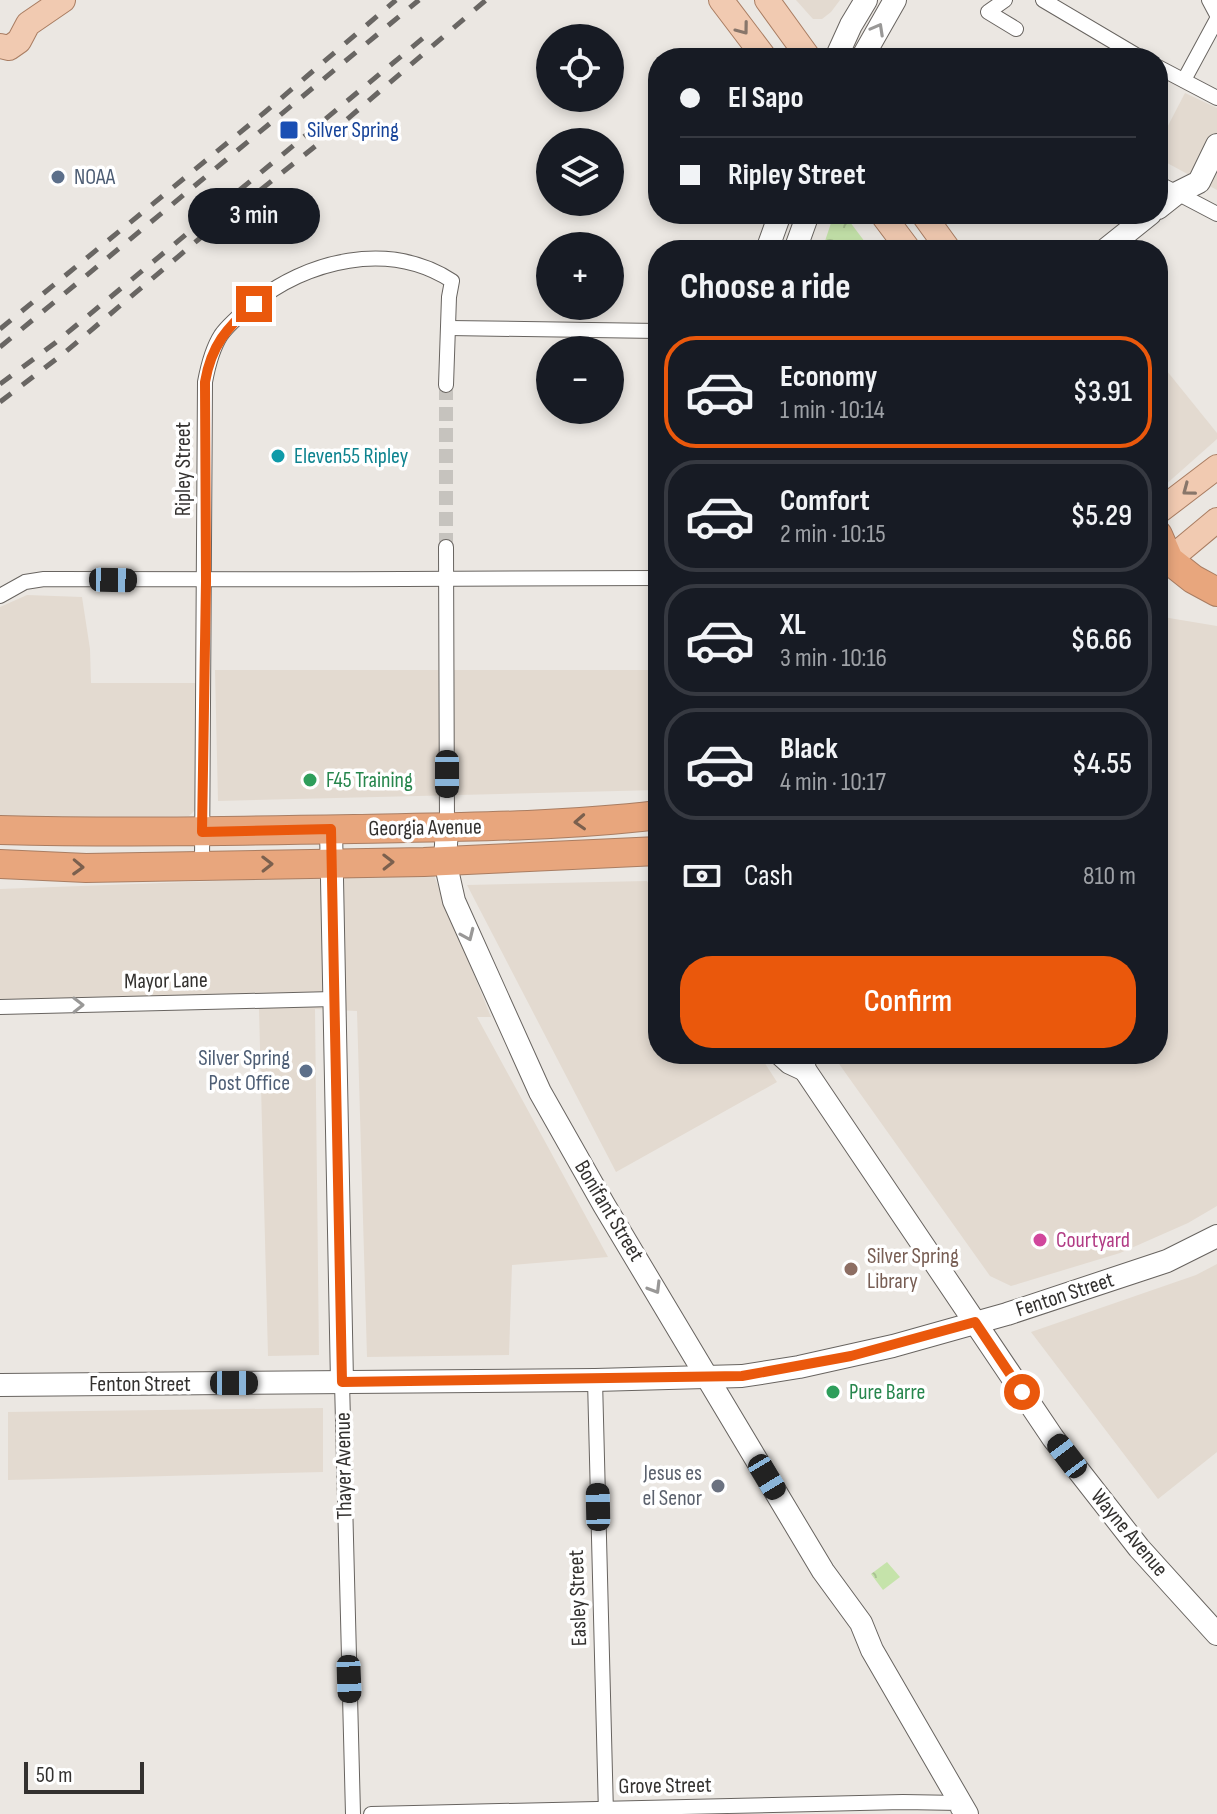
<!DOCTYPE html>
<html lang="en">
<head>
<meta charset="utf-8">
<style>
  body { margin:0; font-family:"Sofia Sans Condensed",sans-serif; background:#20242c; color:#f1f3f6; height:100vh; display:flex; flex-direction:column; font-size:30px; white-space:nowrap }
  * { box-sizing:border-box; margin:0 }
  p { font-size:26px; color:#9ea1a6 }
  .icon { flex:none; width:44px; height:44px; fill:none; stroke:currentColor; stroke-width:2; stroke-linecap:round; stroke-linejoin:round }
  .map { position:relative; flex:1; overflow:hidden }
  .details { position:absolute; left:648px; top:240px; width:520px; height:824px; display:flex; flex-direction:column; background:#171b24; border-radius:32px; box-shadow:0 4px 12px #0003 }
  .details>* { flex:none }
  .hud { position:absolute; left:648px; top:48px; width:520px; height:176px; border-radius:32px; box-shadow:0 4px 12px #0003; display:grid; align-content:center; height:176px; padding:0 32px; background:#171b24 }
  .buttons { position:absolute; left:536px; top:24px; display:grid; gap:16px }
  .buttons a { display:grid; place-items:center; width:88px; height:88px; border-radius:50%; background:#171b24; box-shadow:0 4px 12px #0003; font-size:40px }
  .scale { position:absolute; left:24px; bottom:20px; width:120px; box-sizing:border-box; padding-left:8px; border:4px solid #33312f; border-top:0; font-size:22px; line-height:28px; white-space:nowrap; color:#33312f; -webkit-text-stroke:6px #fff; paint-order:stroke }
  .end { position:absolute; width:36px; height:36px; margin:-18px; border:10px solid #ea580c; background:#fff; box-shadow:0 0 0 4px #fff }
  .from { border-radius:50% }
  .bubble { position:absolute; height:56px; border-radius:28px; background:#171b24; box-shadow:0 4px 12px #0003; font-size:26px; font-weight:600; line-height:56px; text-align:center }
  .car { position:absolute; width:24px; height:48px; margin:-24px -12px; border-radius:10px; box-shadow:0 0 6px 2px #0007; background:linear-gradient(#222 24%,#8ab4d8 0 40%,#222 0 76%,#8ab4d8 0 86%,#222 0) }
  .hud b { display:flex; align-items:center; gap:28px; height:76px; font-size:30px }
  .hud b+b { border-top:2px solid #363941 }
  .hud i { width:20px; height:20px; background:#f1f3f6 }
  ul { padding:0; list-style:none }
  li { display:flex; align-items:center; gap:24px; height:112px; margin:0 16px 12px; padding:0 16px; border:4px solid #363941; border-radius:32px }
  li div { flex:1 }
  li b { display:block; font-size:30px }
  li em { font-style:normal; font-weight:600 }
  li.active { border-color:#ea580c }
  li>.icon { width:72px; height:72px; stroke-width:1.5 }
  h2 { padding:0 32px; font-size:36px; line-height:96px }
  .pay { display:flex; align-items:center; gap:20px; height:88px; padding:0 32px; font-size:30px }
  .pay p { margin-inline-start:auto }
  .action { display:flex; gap:16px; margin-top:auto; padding:16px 32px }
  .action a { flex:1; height:92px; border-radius:32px; background:#ea580c; color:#fff; font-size:32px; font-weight:600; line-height:92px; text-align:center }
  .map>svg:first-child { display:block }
</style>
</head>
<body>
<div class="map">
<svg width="1217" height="1814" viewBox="0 0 1217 1814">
  <defs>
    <pattern id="park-crowns" width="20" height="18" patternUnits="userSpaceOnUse" patternTransform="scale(2)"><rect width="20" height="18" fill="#c5e3aa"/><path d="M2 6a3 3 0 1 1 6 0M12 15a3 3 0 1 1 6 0" fill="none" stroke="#aac393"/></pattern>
  </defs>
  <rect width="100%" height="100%" fill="#ebe7e2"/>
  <g fill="#e3dad0">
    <polygon points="796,0 840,0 831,12 822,19 813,19"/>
    <polygon points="1185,93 1217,108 1217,190 1158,158 1158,145"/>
    <polygon points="1158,360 1217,433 1217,439 1164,486 1159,487"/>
    <polygon points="27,595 82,597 90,649 91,683 197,683 197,801 195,810 189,816 0,818 0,607"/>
    <polygon points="1163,617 1217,626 1217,1206 1188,1223 1120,1253 1011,1286 990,1276 832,1054 1158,1054 1158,618"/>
    <polygon points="215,670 658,670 658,790 218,801"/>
    <polygon points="433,873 491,1017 477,1017 608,1257 512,1265 509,1355 367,1357 357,1011 315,1009 319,1355 268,1356 259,1009 0,1008 0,889"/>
    <polygon points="647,881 658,898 658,1054 759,1054 777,1082 616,1172 467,885"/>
    <polygon points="1217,1264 1217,1452 1158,1499 1031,1332 1196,1275"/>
    <polygon points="323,1408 323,1472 8,1480 8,1412"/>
  </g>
  <g fill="url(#park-crowns)">
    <polygon points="834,214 844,214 871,250 822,250"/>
    <polygon points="887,1562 900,1577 883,1590 871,1574"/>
  </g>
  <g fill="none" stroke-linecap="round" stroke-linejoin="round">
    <polyline stroke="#c6c3be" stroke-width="14" stroke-dasharray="14 7" stroke-linecap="butt" points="446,547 446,385"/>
    <g stroke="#686460" stroke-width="16">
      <g id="street">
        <polyline points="1005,0 988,12 1016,29"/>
        <polyline points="1043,0 1141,58"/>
        <polyline points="1209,0 1217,15"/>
        <polyline points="1158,67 1217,98"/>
        <polyline points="1184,80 1217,19"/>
        <polyline points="1158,183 1217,214"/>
        <polyline points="449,328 658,331"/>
        <polyline points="446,547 447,828"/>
        <path d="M0 596 25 582 44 579C249 580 453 579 658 578"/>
        <path d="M202 865 205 382C208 366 212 349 221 335 229 324 241 314 252 305 306 260 389 240 452 281L449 297 446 385"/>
        <polyline points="0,1007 333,999"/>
        <polyline points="595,1380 606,1814"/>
        <polyline points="342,1382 353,1814"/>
        <polyline points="371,1814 903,1802 960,1803 958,1809"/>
      </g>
    </g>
    <g stroke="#686460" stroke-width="24">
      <g id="secondary">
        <polyline points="836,58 851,25 866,0"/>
        <polyline points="862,58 895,0"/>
        <polyline points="1158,208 1177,193 1199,182 1217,145"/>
        <polyline points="767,250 780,214"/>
        <polyline points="795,250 808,214"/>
        <polyline points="1105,250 1150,214"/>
        <polyline points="447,828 445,861 454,901 540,1092 604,1205 823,1571 861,1623 872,1650 967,1814"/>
        <polyline points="331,829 342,1382"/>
        <polyline points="780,1054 790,1063 805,1070"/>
        <polyline points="802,1054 805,1070 1053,1438 1139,1548 1217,1634"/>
        <polyline points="0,1385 595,1380 742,1376 799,1367 893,1346 1007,1314 1167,1261 1217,1236"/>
      </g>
    </g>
    <g stroke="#a97d62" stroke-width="26">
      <g id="primary">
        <polyline points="721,0 765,58"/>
        <polyline points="767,0 809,58"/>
        <polyline points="0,46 9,48 19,41 28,24 63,0"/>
        <polyline points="882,214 909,250"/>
        <polyline points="923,214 949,250"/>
        <polyline points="1158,512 1217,467"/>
        <polyline points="1158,554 1169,560 1217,520"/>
      </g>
    </g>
    <g stroke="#a97d62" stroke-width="30">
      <g id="highway">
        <polyline points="1158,535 1169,560 1193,579 1217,592"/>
        <path d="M0 830C118 833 236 831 354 829 455 827 557 827 658 815"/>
        <polyline points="0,864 86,868 424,862 658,851"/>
      </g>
    </g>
    <use href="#street" stroke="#fff" stroke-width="14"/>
    <use href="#secondary" stroke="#fff" stroke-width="22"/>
    <use href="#primary" stroke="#f1cab1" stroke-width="24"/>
    <use href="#highway" stroke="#e8a67d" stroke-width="28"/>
    <g stroke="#696663" stroke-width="5" stroke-dasharray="14 14" stroke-linecap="butt">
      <polyline points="0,329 265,112 396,0"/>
      <polyline points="0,347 419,0"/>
      <polyline points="0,384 55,343 428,34"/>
      <polyline points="0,402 63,354 199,239 323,140 486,0"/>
    </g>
  </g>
  <defs><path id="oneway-chevron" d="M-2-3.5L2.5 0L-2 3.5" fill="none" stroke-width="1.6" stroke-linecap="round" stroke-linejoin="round" transform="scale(2)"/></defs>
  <g stroke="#88766a">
    <use href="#oneway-chevron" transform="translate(743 29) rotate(53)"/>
    <use href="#oneway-chevron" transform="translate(1188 490) rotate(143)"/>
  </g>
  <g stroke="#999897">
    <use href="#oneway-chevron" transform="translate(878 29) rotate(-61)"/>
    <use href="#oneway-chevron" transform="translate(468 935) rotate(66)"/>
    <use href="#oneway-chevron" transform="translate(78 1005) rotate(-1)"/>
    <use href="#oneway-chevron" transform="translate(655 1288) rotate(59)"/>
  </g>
  <g stroke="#7b604e">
    <use href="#oneway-chevron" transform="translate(580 822) rotate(177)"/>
    <use href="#oneway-chevron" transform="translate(388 862) rotate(-1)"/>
    <use href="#oneway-chevron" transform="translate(267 864) rotate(-1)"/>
    <use href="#oneway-chevron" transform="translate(78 867) rotate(2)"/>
  </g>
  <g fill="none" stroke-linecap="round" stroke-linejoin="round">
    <path stroke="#ea580c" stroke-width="10" d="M254 304C227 327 211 346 205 382L206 581 202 832 331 829 342 1382 742 1376 851 1356 975 1322 1022 1392"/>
  </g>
  <rect fill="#1a4fb4" stroke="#fff" stroke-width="3" x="279" y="120" width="20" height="20" rx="4"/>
  <g fill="#5c6f8a" stroke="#fff" stroke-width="3">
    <circle cx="58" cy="177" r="8"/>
    <circle cx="306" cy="1071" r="8"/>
  </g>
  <circle fill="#0f9aa8" stroke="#fff" stroke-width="3" cx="278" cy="456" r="8"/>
  <g fill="#2e9e5b" stroke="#fff" stroke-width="3">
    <circle cx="310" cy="780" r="8"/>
    <circle cx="833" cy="1392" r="8"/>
  </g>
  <circle fill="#d1479c" stroke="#fff" stroke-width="3" cx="1040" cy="1240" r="8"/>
  <circle fill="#8d6e63" stroke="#fff" stroke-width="3" cx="851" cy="1269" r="8"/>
  <circle fill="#6b7280" stroke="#fff" stroke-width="3" cx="718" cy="1486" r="8"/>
  <g text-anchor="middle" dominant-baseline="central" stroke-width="7" stroke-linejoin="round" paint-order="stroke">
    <g font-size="22" fill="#164399" stroke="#fff" text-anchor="start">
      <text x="307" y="130">Silver Spring</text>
    </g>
    <g font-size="22" fill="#4e5e75" stroke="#fff" text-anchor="start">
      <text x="74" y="177">NOAA</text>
      <text x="290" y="1058" text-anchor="end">Silver Spring<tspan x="290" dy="25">Post Office</tspan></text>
    </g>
    <g font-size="22" fill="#0d838f" stroke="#fff" text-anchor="start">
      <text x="294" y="456">Eleven55 Ripley</text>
    </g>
    <g font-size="22" fill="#33312f" stroke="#fff">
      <text transform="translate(183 469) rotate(-90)">Ripley Street</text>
      <text transform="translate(425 828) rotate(-1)">Georgia Avenue</text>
      <text transform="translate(166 981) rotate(-1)">Mayor Lane</text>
      <text transform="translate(609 1211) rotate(59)">Bonifant Street</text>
      <text transform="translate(1065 1295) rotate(-18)">Fenton Street</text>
      <text x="140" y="1384">Fenton Street</text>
      <text transform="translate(344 1466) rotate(-91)">Thayer Avenue</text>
      <text transform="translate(1129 1533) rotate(50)">Wayne Avenue</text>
      <text transform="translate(578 1598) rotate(-92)">Easley Street</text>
      <text transform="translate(665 1786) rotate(-1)">Grove Street</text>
    </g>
    <g font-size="22" fill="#27864d" stroke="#fff" text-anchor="start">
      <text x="326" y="780">F45 Training</text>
      <text x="849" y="1392">Pure Barre</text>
    </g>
    <g font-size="22" fill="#b23c85" stroke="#fff" text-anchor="start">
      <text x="1056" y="1240">Courtyard</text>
    </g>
    <g font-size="22" fill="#785e54" stroke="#fff" text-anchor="start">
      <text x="867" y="1256">Silver Spring<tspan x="867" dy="25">Library</tspan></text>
    </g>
    <g font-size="22" fill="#5b616d" stroke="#fff" text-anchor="end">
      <text x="702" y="1473">Jesus es<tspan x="702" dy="25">el Senor</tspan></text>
    </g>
  </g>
</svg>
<div class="buttons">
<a><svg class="icon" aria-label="locate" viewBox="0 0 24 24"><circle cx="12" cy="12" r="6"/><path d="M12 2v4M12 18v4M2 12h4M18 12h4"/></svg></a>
<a><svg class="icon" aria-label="layers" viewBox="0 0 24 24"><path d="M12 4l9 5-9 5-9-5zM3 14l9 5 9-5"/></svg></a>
<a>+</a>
<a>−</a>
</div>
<div class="scale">50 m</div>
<i class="end from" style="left:1022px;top:1392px"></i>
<i class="end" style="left:254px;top:304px"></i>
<div class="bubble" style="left:188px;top:188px;width:132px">3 min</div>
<i class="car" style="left:113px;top:580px;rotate:91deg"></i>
<i class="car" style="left:447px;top:774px;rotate:180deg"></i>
<i class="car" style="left:234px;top:1383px;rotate:90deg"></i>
<i class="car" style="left:1067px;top:1456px;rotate:323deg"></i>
<i class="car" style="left:767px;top:1477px;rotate:149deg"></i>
<i class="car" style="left:598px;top:1507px;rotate:359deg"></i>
<i class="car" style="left:349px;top:1679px;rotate:178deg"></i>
<div class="hud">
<b><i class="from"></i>El Sapo</b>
<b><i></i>Ripley Street</b>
</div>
<section class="details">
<h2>Choose a ride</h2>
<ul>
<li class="active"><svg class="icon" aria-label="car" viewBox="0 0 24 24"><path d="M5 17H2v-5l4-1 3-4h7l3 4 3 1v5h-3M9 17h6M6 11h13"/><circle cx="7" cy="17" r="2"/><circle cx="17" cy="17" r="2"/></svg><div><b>Economy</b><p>1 min · 10:14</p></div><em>$3.91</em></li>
<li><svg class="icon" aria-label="car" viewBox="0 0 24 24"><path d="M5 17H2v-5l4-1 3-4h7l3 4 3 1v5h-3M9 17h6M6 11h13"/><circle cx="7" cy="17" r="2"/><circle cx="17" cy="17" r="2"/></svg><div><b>Comfort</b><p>2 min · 10:15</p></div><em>$5.29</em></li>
<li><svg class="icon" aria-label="car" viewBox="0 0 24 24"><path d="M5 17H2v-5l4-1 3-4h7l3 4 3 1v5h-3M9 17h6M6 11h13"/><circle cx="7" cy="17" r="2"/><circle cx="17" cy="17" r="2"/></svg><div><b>XL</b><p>3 min · 10:16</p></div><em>$6.66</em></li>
<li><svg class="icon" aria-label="car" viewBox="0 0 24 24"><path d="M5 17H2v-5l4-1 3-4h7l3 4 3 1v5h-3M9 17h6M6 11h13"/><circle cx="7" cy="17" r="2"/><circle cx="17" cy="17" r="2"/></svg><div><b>Black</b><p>4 min · 10:17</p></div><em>$4.55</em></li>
</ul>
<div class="pay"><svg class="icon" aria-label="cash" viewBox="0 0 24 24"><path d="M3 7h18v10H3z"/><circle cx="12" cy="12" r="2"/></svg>Cash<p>810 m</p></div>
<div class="action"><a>Confirm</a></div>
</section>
</div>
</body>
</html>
